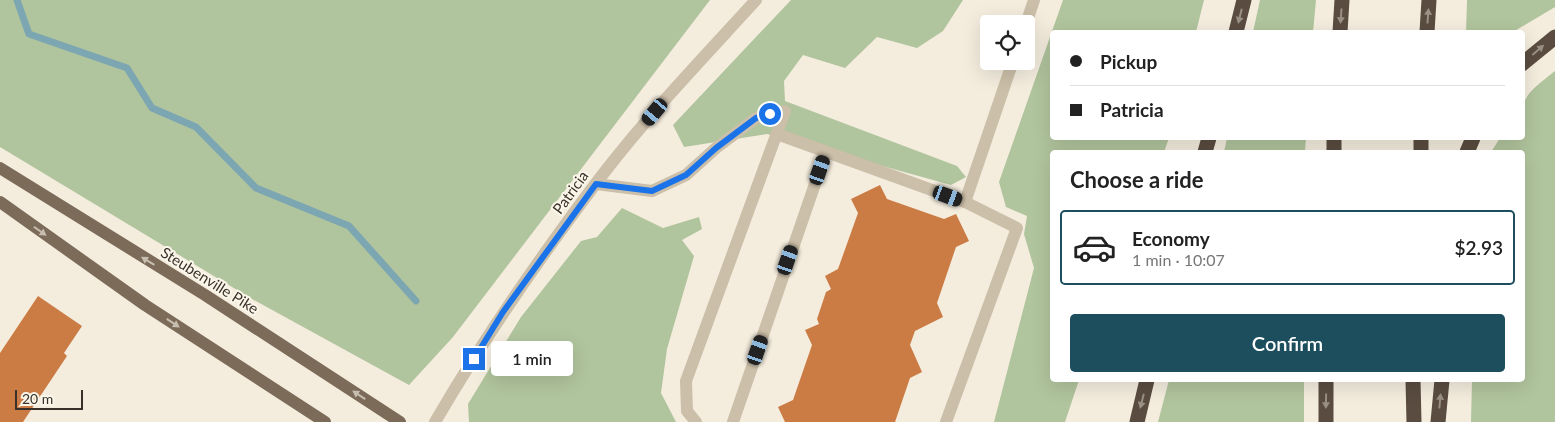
<!DOCTYPE html>
<html lang="en">
<head>
<meta charset="utf-8">
<style>
  body { margin:0; font-family:Lato,sans-serif; background:#f2f2f2; color:#222; height:100vh; display:flex; flex-direction:column; font-size:19px; white-space:nowrap }
  * { box-sizing:border-box; margin:0 }
  p { font-size:16px; color:#767676 }
  .icon { flex:none; width:28px; height:28px; fill:none; stroke:currentColor; stroke-width:2; stroke-linecap:round; stroke-linejoin:round }
  .map { position:relative; flex:1; overflow:hidden }
  .panel { position:absolute; left:1050px; top:150px; width:475px; height:232px; display:flex; flex-direction:column; background:#fff; border-radius:5px; box-shadow:0 5px 20px #0002 }
  .panel>* { flex:none }
  .banner { position:absolute; left:1050px; top:30px; width:475px; height:110px; border-radius:5px; box-shadow:0 5px 20px #0002; display:grid; align-content:center; height:110px; padding:0 20px; background:#fff }
  .buttons { position:absolute; left:980px; top:15px; display:grid; gap:10px }
  .buttons a { display:grid; place-items:center; width:55px; height:55px; border-radius:5px; background:#fff; box-shadow:0 5px 20px #0002; font-size:25px }
  .scale { position:absolute; left:15px; bottom:12px; width:68px; box-sizing:border-box; padding-left:5px; border:2px solid #393129; border-top:0; font-size:14px; line-height:18px; white-space:nowrap; color:#393129; -webkit-text-stroke:4px #fbf6ea; paint-order:stroke }
  .end { position:absolute; width:22px; height:22px; margin:-11px; border:6px solid #1a73e8; background:#fff; box-shadow:0 0 0 2px #fff }
  .from { border-radius:50% }
  .bubble { position:absolute; height:35px; border-radius:5px; background:#fff; box-shadow:0 5px 20px #0002; font-size:16px; font-weight:600; line-height:35px; text-align:center }
  .car { position:absolute; width:15px; height:30px; margin:-15px -8px; border-radius:6px; box-shadow:0 0 4px 1px #0007; background:linear-gradient(#222 24%,#8ab4d8 0 40%,#222 0 76%,#8ab4d8 0 86%,#222 0) }
  .banner b { display:flex; align-items:center; gap:18px; height:48px; font-size:19px }
  .banner b+b { border-top:1px solid #e0e0e0 }
  .banner i { width:12px; height:12px; background:#222 }
  ul { padding:0; list-style:none }
  li { display:flex; align-items:center; gap:15px; height:75px; margin:0 10px 8px; padding:0 10px; border:2px solid #e0e0e0; border-radius:5px }
  li div { flex:1 }
  li b { display:block; font-size:19px }
  li em { font-style:normal; font-weight:600 }
  li.active { border-color:#1c4e5d }
  li>.icon { width:45px; height:45px; stroke-width:1.5 }
  h2 { padding:0 20px; font-size:22px; line-height:60px }
  .primary-button { display:flex; gap:10px; margin-top:auto; padding:10px 20px }
  .primary-button a { flex:1; height:58px; border-radius:5px; background:#1c4e5d; color:#fff; font-size:20px; font-weight:600; line-height:58px; text-align:center }
  .map>svg:first-child { display:block }
</style>
</head>
<body>
<div class="map">
<svg width="1555" height="422" viewBox="0 0 1555 422">
  <rect width="100%" height="100%" fill="#f4edde"/>
  <g fill="#b0c49d">
    <polygon points="0,0 710,0 453,337 409,385 252,299 0,147"/>
    <polygon points="791,0 963,0 943,31 917,48 877,37 845,68 803,55 784,81 785,101 957,166 966,177 951,185 767,134 684,147 673,125"/>
    <polygon points="1063,0 1204,0 1196,32 1052,32 1052,138 1169,138 1164,152 1052,152 1052,380 1079,380 1065,422 994,422 1034,268 1024,234 1027,216 1006,207 999,182"/>
    <polygon points="1260,0 1316,0 1313,32 1253,32"/>
    <polygon points="1467,0 1555,0 1555,7 1513,32 1466,32"/>
    <path d="M1555 71V422H1471L1472 380H1522V152H1491L1500 138H1522C1522 96 1522 97 1555 71Z"/>
    <polygon points="1227,138 1306,138 1305,152 1224,152"/>
    <polygon points="622,208 663,228 699,217 702,229 682,240 694,256 667,349 661,393 676,422 469,422 468,404 521,317 581,241 597,237"/>
    <polygon points="1169,380 1304,380 1304,422 1158,422"/>
  </g>
  <g fill="none" stroke-linecap="round" stroke-linejoin="round">
    <polyline stroke="#7ba6b2" stroke-width="7" points="17,0 29,34 127,68 152,108 196,127 256,188 349,226 416,301"/>
  </g>
  <g fill="#cb7c45">
    <polygon points="880,185 887,199 944,219 956,214 969,241 956,247 937,303 943,317 915,331 910,345 922,372 910,378 895,422 785,422 778,407 793,400 812,345 805,330 819,324 817,319 826,292 831,289 825,276 838,269 858,213 851,199"/>
    <polygon points="38,296 82,326 64,353 67,356 23,422 0,422 0,353"/>
  </g>
  <g fill="none" stroke-linecap="round" stroke-linejoin="round">
    <g stroke="#ccbfa9" stroke-width="12">
      <polyline points="1026,24 1034,0"/>
      <polyline points="777,134 965,202"/>
      <polyline points="596,184 652,191 686,175 716,148 756,118 785,111 686,381 687,411 696,422"/>
      <path d="M435 422C485 336 543 253 603 174 650 113 704 57 756 0"/>
      <polyline points="733,422 826,152"/>
      <polyline points="946,422 1017,228 965,202 1013,61"/>
    </g>
    <g stroke="#7c6b59" stroke-width="12">
      <polyline points="0,168 205,295 400,422"/>
      <polyline points="0,202 145,305 325,422"/>
    </g>
    <g stroke="#5a4c40" stroke-width="15">
      <polyline points="1236,32 1244,0"/>
      <polyline points="1340,32 1342,0"/>
      <polyline points="1427,32 1429,0"/>
      <polyline points="1522,64 1555,37"/>
      <polyline points="1205,152 1209,138"/>
      <polyline points="1334,152 1334,138"/>
      <polyline points="1421,152 1421,138"/>
      <polyline points="1467,152 1473,138"/>
      <polyline points="1413,380 1414,422"/>
      <polyline points="1137,422 1147,380"/>
      <polyline points="1326,422 1326,380"/>
      <polyline points="1438,422 1442,380"/>
    </g>
  </g>
  <defs><path id="oneway-solid" d="M-6-.8H1V-3.2L6.5 0L1 3.2V.8H-6Z" transform="scale(1.25)"/></defs>
  <g fill="#9a9084">
    <use href="#oneway-solid" transform="translate(1240 16) rotate(104)"/>
    <use href="#oneway-solid" transform="translate(1341 16) rotate(94)"/>
    <use href="#oneway-solid" transform="translate(1428 16) rotate(-86)"/>
    <use href="#oneway-solid" transform="translate(1538 50) rotate(-41)"/>
    <use href="#oneway-solid" transform="translate(1142 401) rotate(104)"/>
    <use href="#oneway-solid" transform="translate(1326 401) rotate(91)"/>
    <use href="#oneway-solid" transform="translate(1440 401) rotate(-85)"/>
  </g>
  <g fill="#c8beb0">
    <use href="#oneway-solid" transform="translate(40 231) rotate(35)"/>
    <use href="#oneway-solid" transform="translate(148 261) rotate(-149)"/>
    <use href="#oneway-solid" transform="translate(173 323) rotate(33)"/>
    <use href="#oneway-solid" transform="translate(359 395) rotate(-147)"/>
  </g>
  <g fill="none" stroke-linecap="round" stroke-linejoin="round">
    <polyline stroke="#1a73e8" stroke-width="6" points="474,359 503,312 596,184 652,191 686,175 716,148 756,118 770,114"/>
  </g>
  <g text-anchor="middle" dominant-baseline="central" stroke-width="4" stroke-linejoin="round" paint-order="stroke">
    <g font-size="15" fill="#393129" stroke="#fbf6ea">
      <text transform="translate(570 192) rotate(-54)">Patricia</text>
      <text transform="translate(210 280) rotate(32)">Steubenville Pike</text>
    </g>
  </g>
</svg>
<div class="buttons">
<a><svg class="icon" aria-label="locate" viewBox="0 0 24 24"><circle cx="12" cy="12" r="6"/><path d="M12 2v4M12 18v4M2 12h4M18 12h4"/></svg></a>
</div>
<div class="scale">20 m</div>
<i class="end from" style="left:770px;top:114px"></i>
<i class="end" style="left:474px;top:359px"></i>
<div class="bubble" style="left:491px;top:341px;width:82px">1 min</div>
<i class="car" style="left:655px;top:112px;rotate:220deg"></i>
<i class="car" style="left:820px;top:170px;rotate:19deg"></i>
<i class="car" style="left:948px;top:196px;rotate:110deg"></i>
<i class="car" style="left:788px;top:260px;rotate:19deg"></i>
<i class="car" style="left:758px;top:350px;rotate:19deg"></i>
<div class="banner">
<b><i class="from"></i>Pickup</b>
<b><i></i>Patricia</b>
</div>
<section class="panel">
<h2>Choose a ride</h2>
<ul>
<li class="active"><svg class="icon" aria-label="car" viewBox="0 0 24 24"><path d="M5 17H2v-5l4-1 3-4h7l3 4 3 1v5h-3M9 17h6M6 11h13"/><circle cx="7" cy="17" r="2"/><circle cx="17" cy="17" r="2"/></svg><div><b>Economy</b><p>1 min · 10:07</p></div><em>$2.93</em></li>
</ul>
<div class="primary-button"><a>Confirm</a></div>
</section>
</div>
</body>
</html>
